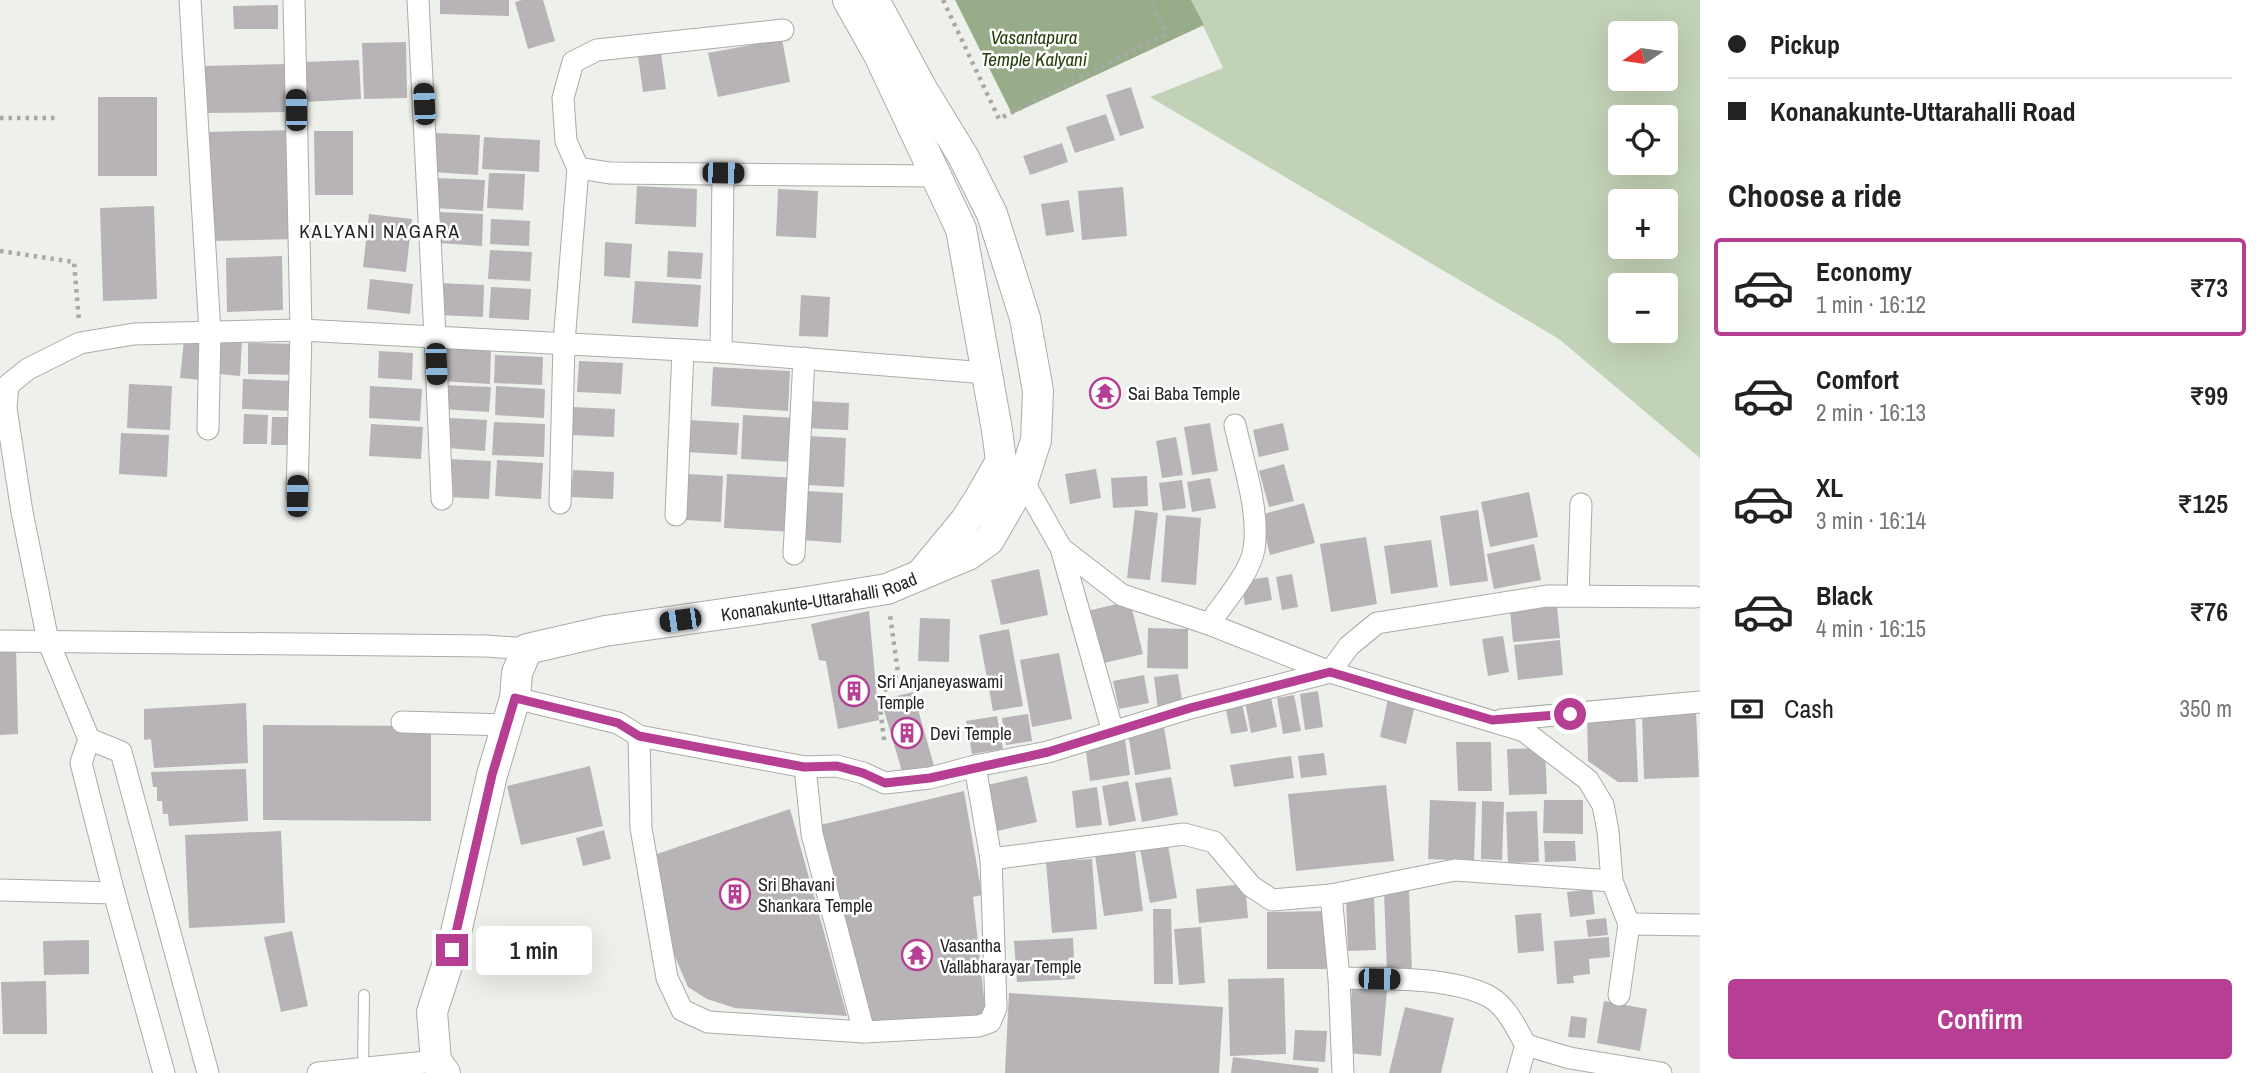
<!DOCTYPE html>
<html lang="en">
<head>
<meta charset="utf-8">
<style>
  body { margin:0; font-family:"Archivo Narrow",sans-serif; background:#f2f2f2; color:#222; height:100vh; display:flex; flex-direction:column; font-size:26px; white-space:nowrap }
  * { box-sizing:border-box; margin:0 }
  p { font-size:23px; color:#767676 }
  .icon { flex:none; width:38px; height:38px; fill:none; stroke:currentColor; stroke-width:2; stroke-linecap:round; stroke-linejoin:round }
  .map { position:relative; flex:1; overflow:hidden }
  .panel { display:flex; flex-direction:column; background:#fff; width:560px }
  .panel>* { flex:none }
  .guide { display:grid; align-content:center; height:154px; padding:0 28px; background:#fff }
  .needle { width:46px; rotate:257deg }
  .controls { position:absolute; left:1608px; top:21px; display:grid; gap:14px }
  .controls a { display:grid; place-items:center; width:70px; height:70px; border-radius:7px; background:#fff; box-shadow:0 7px 28px #0002; font-size:35px }
  .end { position:absolute; width:32px; height:32px; margin:-16px; border:9px solid #b73f93; background:#fff; box-shadow:0 0 0 4px #fff }
  .from { border-radius:50% }
  .bubble { position:absolute; height:49px; border-radius:7px; background:#fff; box-shadow:0 7px 28px #0002; font-size:23px; font-weight:600; line-height:49px; text-align:center }
  .car { position:absolute; width:21px; height:42px; margin:-21px -10px; border-radius:9px; box-shadow:0 0 5px 2px #0007; background:linear-gradient(#222 24%,#8ab4d8 0 40%,#222 0 76%,#8ab4d8 0 86%,#222 0) }
  .guide b { display:flex; align-items:center; gap:24px; height:66px; font-size:26px }
  .guide b+b { border-top:2px solid #e0e0e0 }
  .guide i { width:18px; height:18px; background:#222 }
  ul { padding:0; list-style:none }
  li { display:flex; align-items:center; gap:21px; height:98px; margin:0 14px 10px; padding:0 14px; border:4px solid transparent; border-radius:7px }
  li div { flex:1 }
  li b { display:block; font-size:26px }
  li em { font-style:normal; font-weight:600 }
  li.selected { border-color:#b73f93 }
  li>.icon { width:63px; height:63px; stroke-width:1.5 }
  h2 { padding:0 28px; font-size:32px; line-height:84px }
  .pay { display:flex; align-items:center; gap:18px; height:77px; padding:0 28px; font-size:26px }
  .pay p { margin-inline-start:auto }
  .action { display:flex; gap:14px; margin-top:auto; padding:14px 28px }
  .action a { flex:1; height:80px; border-radius:7px; background:#b73f93; color:#fff; font-size:28px; font-weight:600; line-height:80px; text-align:center }
  main { display:flex; flex:1; min-height:0 }
  .map>svg:first-child { display:block }
</style>
</head>
<body>
<main>
<div class="map">
<svg width="1700" height="1073" viewBox="0 0 1700 1073">
  <rect width="100%" height="100%" fill="#eef1eb"/>
  <path fill="#c2d2b6" fill-rule="evenodd" d="M1191 0H1700V458L1559 339 1150 97 1223 68ZM1620 33H1666V79H1620ZM1620 117H1666V163H1620ZM1620 201H1666V247H1620ZM1620 285H1666V331H1620Z"/>
  <polygon fill="#99ac8a" points="955,0 1191,0 1204,25 1012,114"/>
  <g fill="#b8b3b6">
    <polygon points="440,0 509,0 509,16 440,14"/>
    <polygon points="522,0 543,0 555,41 528,49 515,2"/>
    <polygon points="278,5 278,29 234,29 233,6"/>
    <polygon points="782,39 790,82 718,97 708,53"/>
    <polygon points="406,42 407,98 364,99 362,43"/>
    <polygon points="661,53 666,89 643,92 638,56"/>
    <polygon points="359,60 361,99 304,102 303,62"/>
    <polygon points="290,64 291,112 201,113 200,66"/>
    <polygon points="1131,87 1144,128 1120,136 1106,95"/>
    <rect x="98" y="97" width="59" height="79"/>
    <polygon points="1106,114 1115,140 1075,153 1066,127"/>
    <polygon points="292,130 295,239 211,241 208,132"/>
    <polygon points="314,131 353,131 353,195 315,195"/>
    <polygon points="434,133 480,135 478,175 432,172"/>
    <polygon points="484,137 540,140 539,172 482,169"/>
    <polygon points="1062,143 1068,162 1030,175 1023,156"/>
    <polygon points="489,173 525,174 523,210 487,208"/>
    <polygon points="436,178 485,180 483,211 434,208"/>
    <polygon points="637,186 697,189 696,227 635,224"/>
    <polygon points="1123,187 1127,236 1082,240 1078,191"/>
    <polygon points="778,189 818,191 816,238 776,236"/>
    <polygon points="1069,200 1074,232 1046,236 1041,204"/>
    <polygon points="154,206 157,299 103,301 100,208"/>
    <polygon points="440,212 483,214 482,246 439,243"/>
    <polygon points="369,214 412,219 406,272 363,267"/>
    <polygon points="491,219 530,221 529,246 490,244"/>
    <polygon points="605,242 632,244 630,278 604,276"/>
    <polygon points="490,250 532,252 530,281 488,279"/>
    <polygon points="668,251 703,253 701,279 667,277"/>
    <polygon points="282,256 283,310 227,312 226,258"/>
    <polygon points="370,279 413,284 410,314 367,309"/>
    <polygon points="635,281 701,285 698,327 632,323"/>
    <polygon points="440,283 484,285 483,317 439,315"/>
    <polygon points="491,287 531,289 529,320 489,318"/>
    <polygon points="801,295 830,297 828,337 799,336"/>
    <polygon points="221,339 242,340 240,376 219,374"/>
    <polygon points="184,340 206,342 202,380 180,378"/>
    <polygon points="248,343 298,344 298,375 248,374"/>
    <polygon points="441,347 491,350 490,384 439,381"/>
    <polygon points="379,351 413,353 412,380 378,378"/>
    <polygon points="495,355 543,357 542,385 494,383"/>
    <polygon points="579,361 623,363 621,394 577,392"/>
    <polygon points="713,367 790,371 788,411 711,406"/>
    <polygon points="243,379 295,381 294,411 242,409"/>
    <polygon points="129,384 172,386 170,430 127,428"/>
    <polygon points="442,385 491,387 489,412 441,409"/>
    <polygon points="370,386 422,389 420,421 369,418"/>
    <polygon points="496,386 545,389 544,418 495,415"/>
    <polygon points="807,401 849,403 848,430 805,428"/>
    <polygon points="572,407 615,409 614,437 571,435"/>
    <polygon points="244,414 268,415 267,444 243,444"/>
    <polygon points="743,415 796,418 793,462 741,459"/>
    <polygon points="272,417 294,417 294,445 271,445"/>
    <polygon points="450,418 487,420 485,451 448,448"/>
    <polygon points="688,420 739,423 737,455 686,452"/>
    <polygon points="494,422 545,424 544,457 492,455"/>
    <polygon points="1210,423 1218,471 1192,475 1184,427"/>
    <polygon points="1283,423 1289,450 1259,457 1253,430"/>
    <polygon points="371,424 423,427 421,459 369,456"/>
    <polygon points="121,433 169,435 167,477 119,474"/>
    <polygon points="809,436 846,438 844,487 806,485"/>
    <polygon points="1176,437 1183,475 1162,478 1156,441"/>
    <polygon points="449,459 491,461 489,499 448,497"/>
    <polygon points="497,460 543,463 541,499 495,496"/>
    <polygon points="1284,464 1294,501 1269,507 1259,471"/>
    <polygon points="1096,469 1101,498 1070,504 1065,474"/>
    <polygon points="573,470 614,472 613,499 571,497"/>
    <polygon points="687,474 723,476 721,522 685,520"/>
    <polygon points="727,474 798,478 795,532 724,528"/>
    <polygon points="1147,476 1148,506 1113,508 1111,478"/>
    <polygon points="1210,478 1216,508 1192,512 1187,482"/>
    <polygon points="1182,480 1186,508 1163,511 1159,483"/>
    <polygon points="805,491 843,493 841,543 802,540"/>
    <polygon points="1529,492 1538,537 1490,547 1481,502"/>
    <polygon points="1304,503 1315,543 1270,555 1260,515"/>
    <polygon points="1135,510 1158,513 1150,580 1127,578"/>
    <polygon points="1478,510 1488,581 1450,586 1440,516"/>
    <polygon points="1166,515 1201,518 1196,585 1161,582"/>
    <polygon points="1366,537 1377,604 1331,612 1320,544"/>
    <polygon points="1431,540 1438,587 1391,594 1384,546"/>
    <polygon points="1534,544 1541,580 1494,589 1487,554"/>
    <polygon points="1039,569 1048,615 1001,625 991,580"/>
    <polygon points="1292,574 1298,607 1282,610 1276,577"/>
    <polygon points="1268,577 1272,600 1245,605 1241,581"/>
    <polygon points="1130,601 1143,654 1100,664 1087,611"/>
    <polygon points="1557,605 1560,638 1513,642 1510,609"/>
    <polygon points="869,611 879,720 838,729 826,661 819,660 811,624"/>
    <polygon points="920,618 950,619 949,662 918,661"/>
    <polygon points="1148,628 1188,629 1188,669 1147,668"/>
    <polygon points="1009,629 1023,706 993,711 979,635"/>
    <polygon points="1503,636 1509,672 1488,676 1482,639"/>
    <polygon points="1560,640 1563,675 1518,680 1514,645"/>
    <polygon points="16,647 18,734 0,735 0,648"/>
    <polygon points="1059,653 1072,719 1032,727 1020,660"/>
    <polygon points="1178,674 1183,707 1158,710 1154,677"/>
    <polygon points="1144,675 1149,703 1119,709 1113,681"/>
    <polygon points="1318,691 1323,727 1305,730 1300,694"/>
    <polygon points="913,692 934,766 903,775 881,700"/>
    <polygon points="1294,695 1301,731 1283,734 1277,698"/>
    <polygon points="1271,698 1277,727 1251,733 1245,702"/>
    <polygon points="1388,699 1415,705 1406,744 1380,737"/>
    <polygon points="246,703 248,763 154,768 151,739 144,740 144,709"/>
    <polygon points="1242,703 1248,731 1231,734 1225,706"/>
    <polygon points="1696,711 1699,777 1644,779 1642,713"/>
    <polygon points="1635,712 1638,782 1618,782 1588,761 1587,714"/>
    <polygon points="1028,714 1032,741 1006,745 1002,718"/>
    <polygon points="997,716 1003,749 972,754 966,721"/>
    <polygon points="263,725 431,726 431,821 263,820"/>
    <polygon points="1164,727 1171,769 1135,775 1128,734"/>
    <polygon points="1125,739 1130,775 1090,781 1085,745"/>
    <polygon points="1456,742 1491,742 1492,791 1458,791"/>
    <polygon points="1545,748 1547,794 1509,795 1507,749"/>
    <polygon points="1324,753 1327,775 1301,778 1298,756"/>
    <polygon points="1291,756 1294,778 1234,787 1230,765"/>
    <polygon points="590,766 603,826 521,845 507,786"/>
    <polygon points="246,769 248,821 169,826 168,814 163,814 162,801 157,801 157,787 153,787 151,772"/>
    <polygon points="1027,776 1037,822 993,832 983,786"/>
    <polygon points="1171,777 1178,815 1142,822 1135,783"/>
    <polygon points="1128,781 1136,821 1109,826 1102,786"/>
    <polygon points="1386,785 1394,861 1296,871 1288,794"/>
    <polygon points="1097,787 1102,825 1076,828 1072,791"/>
    <polygon points="964,791 982,895 973,897 986,1016 875,1031 820,825"/>
    <polygon points="1430,800 1476,802 1474,861 1428,859"/>
    <polygon points="1544,800 1583,800 1583,834 1543,833"/>
    <polygon points="1482,801 1504,802 1502,860 1481,859"/>
    <polygon points="790,809 847,1016 735,1008 707,999 688,987 664,931 648,857"/>
    <polygon points="1537,811 1539,862 1508,863 1506,812"/>
    <polygon points="604,830 611,859 583,866 576,838"/>
    <polygon points="281,831 285,923 189,928 185,835"/>
    <polygon points="1167,839 1177,898 1150,903 1139,843"/>
    <polygon points="1544,841 1575,841 1576,861 1545,862"/>
    <polygon points="1134,843 1143,911 1104,916 1094,848"/>
    <polygon points="1092,859 1097,929 1052,933 1046,862"/>
    <polygon points="1245,884 1248,918 1199,923 1196,889"/>
    <polygon points="1592,889 1595,914 1570,917 1567,892"/>
    <polygon points="1409,890 1412,972 1387,973 1384,891"/>
    <polygon points="1374,898 1376,950 1348,951 1346,899"/>
    <polygon points="1153,909 1171,909 1173,984 1154,984"/>
    <polygon points="1329,911 1330,969 1267,969 1267,912"/>
    <polygon points="1541,913 1544,951 1518,953 1515,915"/>
    <polygon points="1606,918 1608,935 1588,937 1586,920"/>
    <polygon points="1201,927 1205,983 1179,985 1174,929"/>
    <polygon points="292,931 308,1006 281,1012 264,937"/>
    <polygon points="1609,937 1610,957 1589,959 1590,974 1573,976 1574,983 1557,984 1554,941"/>
    <polygon points="1073,938 1075,979 1017,982 1014,941"/>
    <polygon points="89,940 89,974 44,975 43,941"/>
    <polygon points="1284,978 1286,1054 1230,1056 1228,979"/>
    <polygon points="46,981 47,1034 3,1034 1,982"/>
    <polygon points="1352,988 1387,991 1381,1056 1347,1053"/>
    <polygon points="1009,993 1223,1007 1219,1073 1005,1073"/>
    <polygon points="1604,1001 1647,1009 1640,1051 1597,1043"/>
    <polygon points="1405,1007 1454,1018 1441,1073 1389,1073"/>
    <polygon points="1571,1016 1587,1018 1585,1038 1568,1037"/>
    <polygon points="1295,1030 1327,1031 1325,1062 1293,1060"/>
    <polygon points="1233,1057 1319,1068 1318,1073 1231,1073"/>
  </g>
  <g fill="none" stroke-linecap="round" stroke-linejoin="round">
    <g stroke="#a9aca7" stroke-width="12">
      <polyline id="lane" points="363,1069 364,995"/>
    </g>
    <g stroke="#a9aca7" stroke-width="23">
      <g id="street">
        <polyline points="190,0 210,332 208,429"/>
        <polyline points="294,0 301,330 297,496"/>
        <polyline points="418,0 435,337 721,352 986,373"/>
        <polyline points="783,30 597,50 573,62 563,98 566,141 578,168 610,173 936,176"/>
        <polyline points="721,352 723,173"/>
        <polyline points="1015,474 1023,481 1061,548 1122,595 1209,624 1330,672 1524,731 1588,780 1603,805 1608,831 1612,881 1629,924 1619,995"/>
        <polyline points="560,503 564,343 578,168"/>
        <polyline points="676,515 683,350"/>
        <polyline points="1061,548 1113,732"/>
        <polyline points="794,554 804,358"/>
        <polyline points="1578,596 1581,504"/>
        <path d="M1209 624C1223 603 1250 574 1254 549 1260 512 1243 462 1235 425"/>
        <polyline points="0,641 486,646 527,649"/>
        <polyline points="515,698 618,723 639,736 805,767 837,766 863,773 885,783 930,778 975,766 991,859 1184,834 1214,842 1251,886 1272,900 1331,895"/>
        <polyline points="1501,720 1700,702"/>
        <polyline points="402,722 507,725"/>
        <polyline points="639,736 641,828 667,978 682,1010 708,1022 864,1032 979,1026 990,1022 996,1008 991,859"/>
        <polyline points="89,739 121,752 208,1073"/>
        <polyline points="975,766 1048,752 1190,708 1330,672 1349,646 1377,623 1547,596 1695,597"/>
        <polyline points="805,767 812,834 864,1032"/>
        <polyline points="0,890 114,893"/>
        <polyline points="1629,924 1700,925"/>
        <path d="M1339 978C1383 979 1450 976 1490 997 1507 1007 1516 1028 1526 1045"/>
        <polyline points="164,1073 114,893 81,763 89,739 48,641 22,512 6,408 8,385 28,369 80,343 134,334 301,330 435,337 442,499"/>
        <polyline points="318,1073 436,1061"/>
        <polyline points="1343,1073 1339,978 1331,895 1455,870 1612,881"/>
        <polyline points="1518,1073 1526,1045 1570,1058 1661,1073"/>
      </g>
    </g>
    <g stroke="#a9aca7" stroke-width="32">
      <g id="secondary">
        <polyline points="848,0 879,55 961,229 997,430 1001,461 980,498 965,521 922,573"/>
        <path id="s1" d="M445 1073 436 1061 432 1012 452 950 492 775 515 698 517 673 527 649 605 631 806 602 887 589 968 555 989 540 1023 481 1036 440 1038 391 1025 318 992 214 963 156 922 89 874 0"/>
      </g>
    </g>
    <g stroke="#a6a9a4" stroke-width="4.5" stroke-dasharray="3.5 5" stroke-linecap="butt">
      <polyline points="943,0 999,119 1166,34 1150,0"/>
      <polyline points="0,118 56,118"/>
      <polyline points="0,251 74,262 79,321"/>
      <polyline points="884,740 879,698 898,673 890,615"/>
    </g>
    <use href="#lane" stroke="#fff" stroke-width="10"/>
    <use href="#street" stroke="#fff" stroke-width="21"/>
    <use href="#secondary" stroke="#fff" stroke-width="30"/>
  </g>
  <g fill="none" stroke-linecap="round" stroke-linejoin="round">
    <polyline stroke="#b73f93" stroke-width="9" points="452,950 492,775 515,698 618,723 639,736 804,767 837,766 863,773 885,783 930,778 1048,752 1190,708 1330,672 1492,720 1570,714"/>
  </g>
  <defs>
    <g id="temple-ring" transform="scale(1.575)"><circle r="9.5" fill="#fff" stroke="#b73f93" stroke-width="1.5"/><path d="M0-6L5-2H3V0L6.5 2.5H4V6H1.5V3h-3V6H-4V2.5H-6.5L-3 0V-2H-5Z" fill="#b73f93"/></g>
    <g id="building-ring" transform="scale(1.575)"><circle r="9.5" fill="#fff" stroke="#b73f93" stroke-width="1.5"/><path d="M-4-6H4V6H1V3H-1V6H-4ZM-2.5-4.3h1.7v1.8h-1.7ZM.8-4.3h1.7v1.8H.8ZM-2.5-1h1.7V.8h-1.7ZM.8-1h1.7V.8H.8Z" fill="#b73f93"/></g>
  </defs>
  <g fill-rule="evenodd">
    <use href="#temple-ring" x="1105" y="393"/>
    <use href="#building-ring" x="854" y="691"/>
    <use href="#building-ring" x="907" y="733"/>
    <use href="#building-ring" x="735" y="894"/>
    <use href="#temple-ring" x="917" y="955"/>
  </g>
  <g text-anchor="middle" dominant-baseline="central" stroke-width="5" stroke-linejoin="round" paint-order="stroke">
    <g font-size="18" fill="#262725" stroke="#fff" text-anchor="start">
      <text x="1128" y="393">Sai Baba Temple</text>
      <text x="877" y="681">Sri Anjaneyaswami<tspan x="877" dy="21">Temple</tspan></text>
      <text x="930" y="733">Devi Temple</text>
      <text x="758" y="884">Sri Bhavani<tspan x="758" dy="21">Shankara Temple</tspan></text>
      <text x="940" y="945">Vasantha<tspan x="940" dy="21">Vallabharayar Temple</tspan></text>
    </g>
    <g font-size="18" fill="#262725" stroke="#fff">
      <text stroke="none"><textPath href="#s1" startOffset="737">Konanakunte-Uttarahalli Road</textPath></text>
    </g>
    <g font-size="19" font-style="italic" fill="#263f0a" stroke="#fff">
      <text x="1034" y="37">Vasantapura<tspan x="1034" dy="22">Temple Kalyani</tspan></text>
    </g>
    <g font-size="19" letter-spacing="2" fill="#262725" stroke="#fff">
      <text x="380" y="231">KALYANI NAGARA</text>
    </g>
  </g>
</svg>
<div class="controls">
<a><svg class="needle" viewBox="-14 -14 28 28"><path d="M0-13l5 13h-10z" fill="#e53935"/><path d="M0 13l5-13h-10z" fill="#767676"/></svg></a>
<a><svg class="icon" aria-label="locate" viewBox="0 0 24 24"><circle cx="12" cy="12" r="6"/><path d="M12 2v4M12 18v4M2 12h4M18 12h4"/></svg></a>
<a>+</a>
<a>−</a>
</div>
<i class="end from" style="left:1570px;top:714px"></i>
<i class="end" style="left:452px;top:950px"></i>
<div class="bubble" style="left:476px;top:926px;width:116px">1 min</div>
<i class="car" style="left:424px;top:104px;rotate:357deg"></i>
<i class="car" style="left:296px;top:110px;rotate:359deg"></i>
<i class="car" style="left:723px;top:173px;rotate:91deg"></i>
<i class="car" style="left:436px;top:364px;rotate:178deg"></i>
<i class="car" style="left:297px;top:496px;rotate:1deg"></i>
<i class="car" style="left:680px;top:620px;rotate:262deg"></i>
<i class="car" style="left:1379px;top:979px;rotate:91deg"></i>
</div>
<section class="panel">
<div class="guide">
<b><i class="from"></i>Pickup</b>
<b><i></i>Konanakunte-Uttarahalli Road</b>
</div>
<h2>Choose a ride</h2>
<ul>
<li class="selected"><svg class="icon" aria-label="car" viewBox="0 0 24 24"><path d="M5 17H2v-5l4-1 3-4h7l3 4 3 1v5h-3M9 17h6M6 11h13"/><circle cx="7" cy="17" r="2"/><circle cx="17" cy="17" r="2"/></svg><div><b>Economy</b><p>1 min · 16:12</p></div><em>₹73</em></li>
<li><svg class="icon" aria-label="car" viewBox="0 0 24 24"><path d="M5 17H2v-5l4-1 3-4h7l3 4 3 1v5h-3M9 17h6M6 11h13"/><circle cx="7" cy="17" r="2"/><circle cx="17" cy="17" r="2"/></svg><div><b>Comfort</b><p>2 min · 16:13</p></div><em>₹99</em></li>
<li><svg class="icon" aria-label="car" viewBox="0 0 24 24"><path d="M5 17H2v-5l4-1 3-4h7l3 4 3 1v5h-3M9 17h6M6 11h13"/><circle cx="7" cy="17" r="2"/><circle cx="17" cy="17" r="2"/></svg><div><b>XL</b><p>3 min · 16:14</p></div><em>₹125</em></li>
<li><svg class="icon" aria-label="car" viewBox="0 0 24 24"><path d="M5 17H2v-5l4-1 3-4h7l3 4 3 1v5h-3M9 17h6M6 11h13"/><circle cx="7" cy="17" r="2"/><circle cx="17" cy="17" r="2"/></svg><div><b>Black</b><p>4 min · 16:15</p></div><em>₹76</em></li>
</ul>
<div class="pay"><svg class="icon" aria-label="cash" viewBox="0 0 24 24"><path d="M3 7h18v10H3z"/><circle cx="12" cy="12" r="2"/></svg>Cash<p>350 m</p></div>
<div class="action"><a>Confirm</a></div>
</section>
</main>
</body>
</html>
